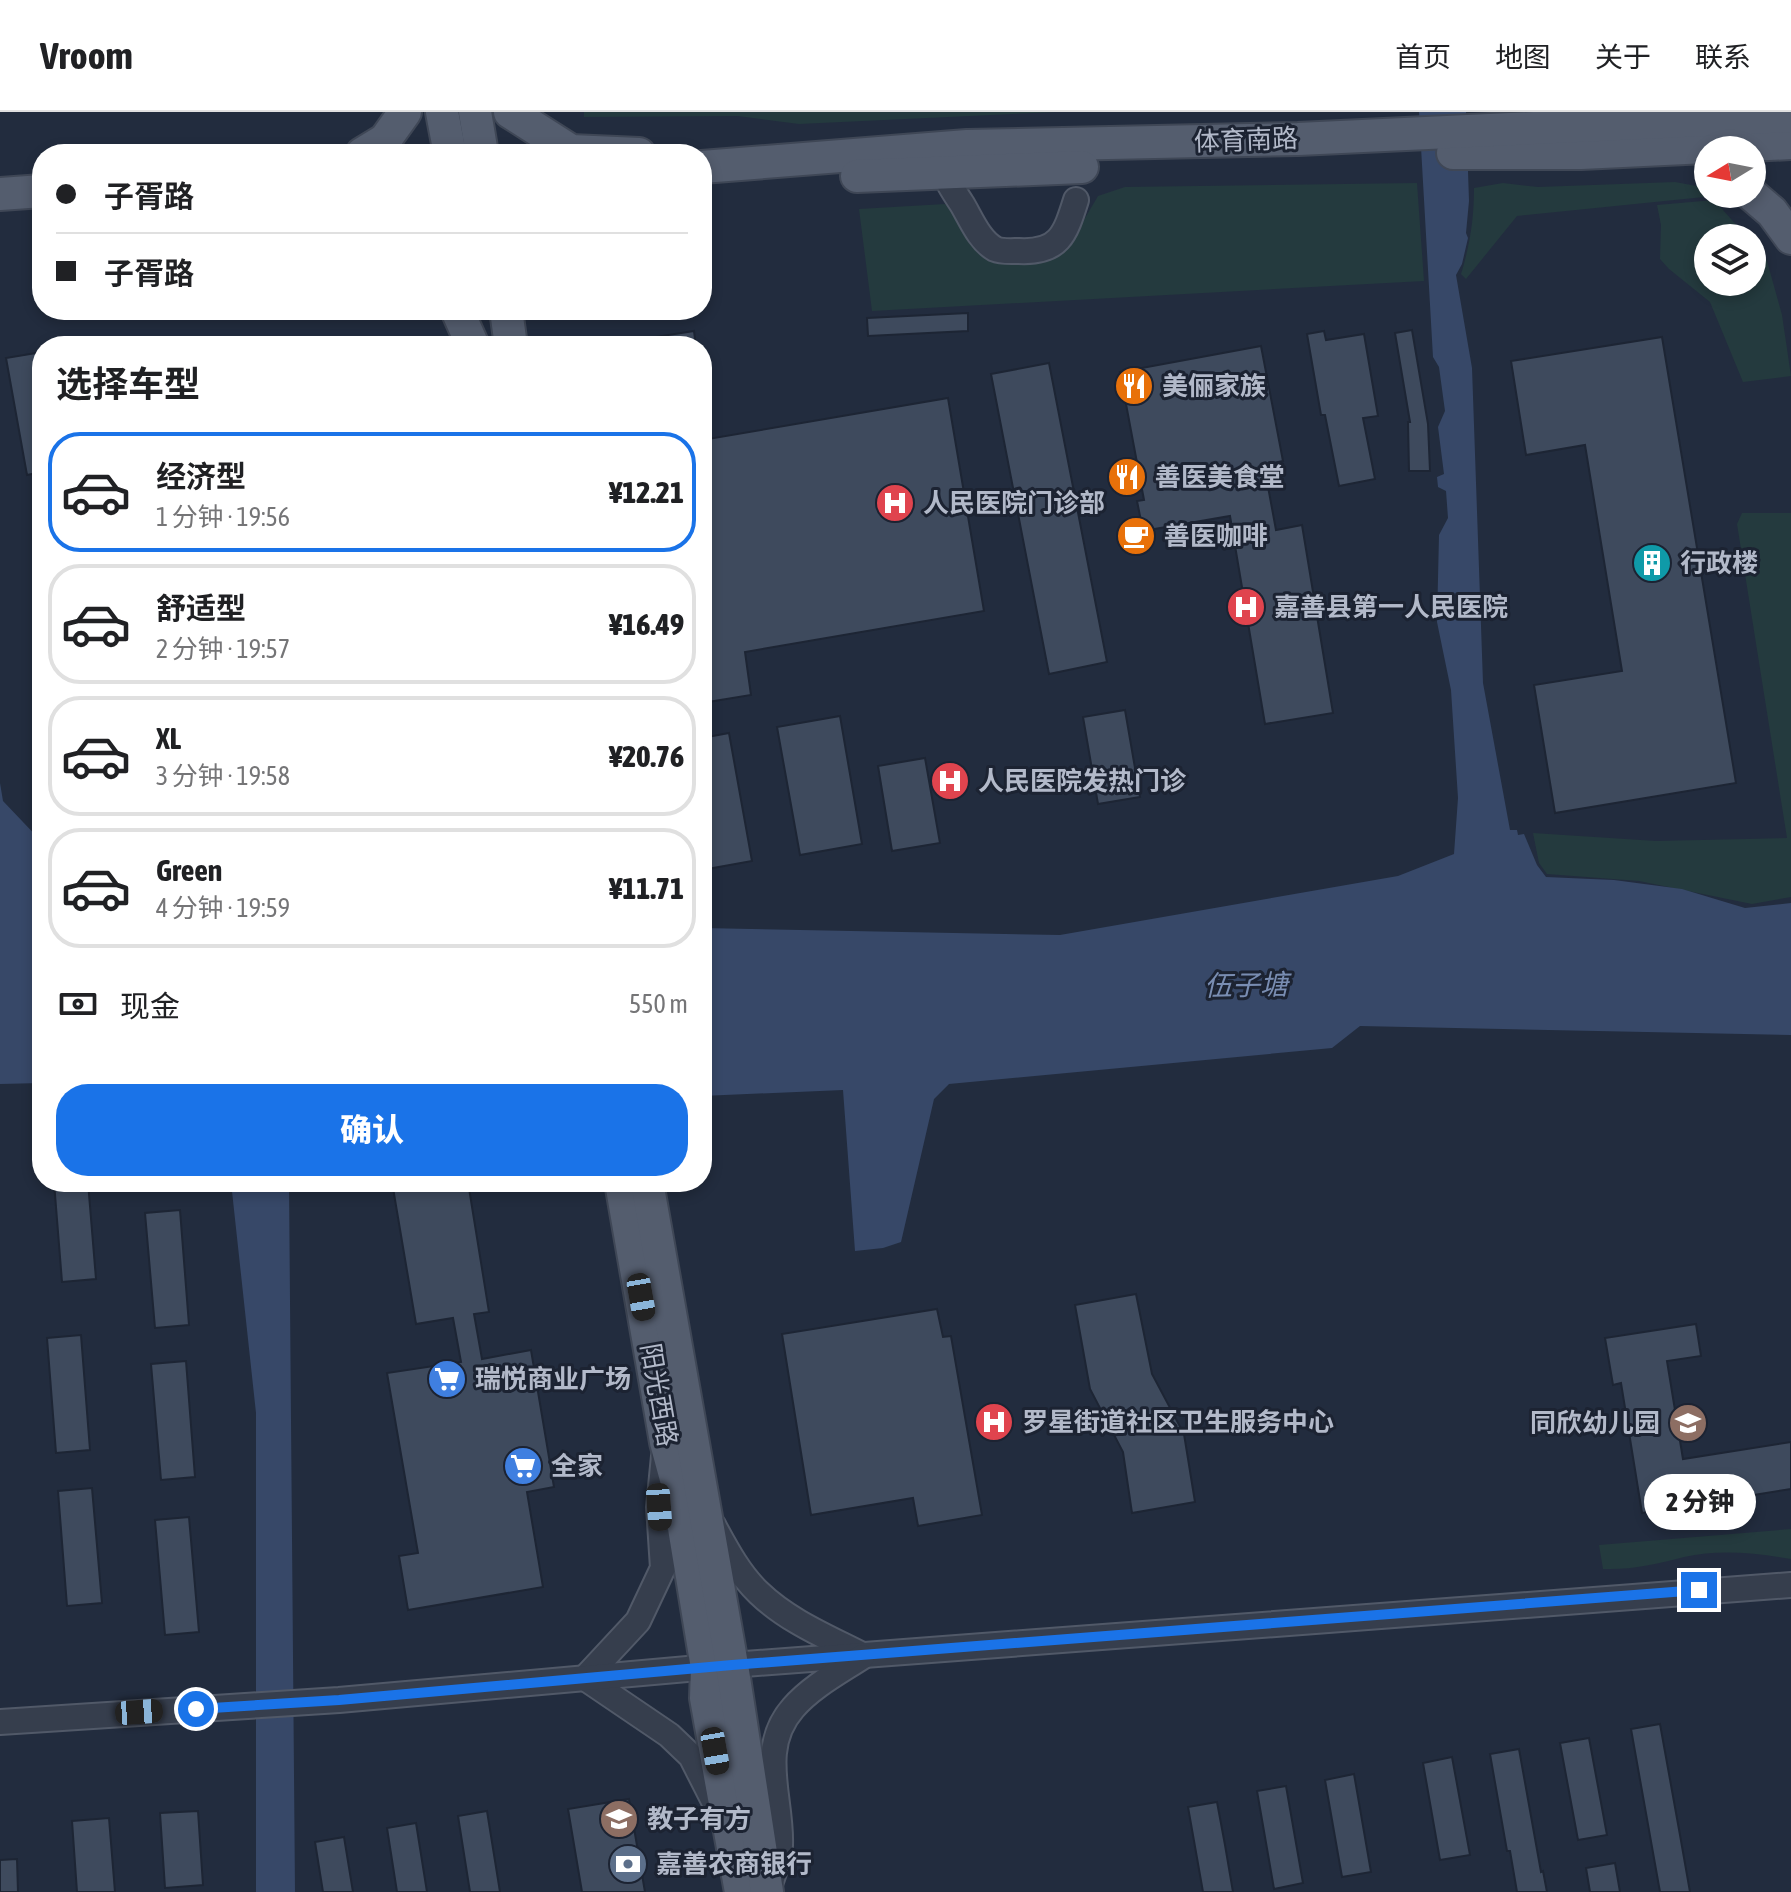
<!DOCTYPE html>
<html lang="zh">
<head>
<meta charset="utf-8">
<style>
  body { margin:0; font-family:"Asap Condensed","Noto Sans SC",sans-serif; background:#f6f6f6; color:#202124; height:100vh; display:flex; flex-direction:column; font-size:30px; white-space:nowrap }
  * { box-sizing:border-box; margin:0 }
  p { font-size:26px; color:#757577 }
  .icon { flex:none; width:44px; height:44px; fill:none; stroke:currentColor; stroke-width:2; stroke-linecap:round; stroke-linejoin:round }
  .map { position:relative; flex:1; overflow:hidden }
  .sheet { position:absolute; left:32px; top:224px; width:680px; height:856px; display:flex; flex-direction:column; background:#fff; border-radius:32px; box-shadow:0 4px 12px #0003 }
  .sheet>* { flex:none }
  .hud { position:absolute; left:32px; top:32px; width:680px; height:176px; border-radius:32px; box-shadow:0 4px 12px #0003; display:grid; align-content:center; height:176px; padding:0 24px; background:#fff }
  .needle { width:52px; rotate:260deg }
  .controls { position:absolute; left:1694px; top:24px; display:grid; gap:16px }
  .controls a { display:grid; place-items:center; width:72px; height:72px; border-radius:50%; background:#fff; box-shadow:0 4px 12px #0003; font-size:40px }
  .end { position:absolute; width:36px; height:36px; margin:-18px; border:10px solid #1a73e8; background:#fff; box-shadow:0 0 0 4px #fff }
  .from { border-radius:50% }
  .bubble { position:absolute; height:56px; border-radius:28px; background:#fff; box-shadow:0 4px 12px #0003; font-size:26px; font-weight:800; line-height:56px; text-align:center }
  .car { position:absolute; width:24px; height:48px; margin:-24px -12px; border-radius:10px; box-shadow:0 0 6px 2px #0007; background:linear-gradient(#222 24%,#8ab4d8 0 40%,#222 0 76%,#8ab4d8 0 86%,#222 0) }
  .hud b { display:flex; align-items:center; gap:28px; height:76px; font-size:30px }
  .hud b+b { border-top:2px solid #e0e0e0 }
  .hud i { width:20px; height:20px; background:#202124 }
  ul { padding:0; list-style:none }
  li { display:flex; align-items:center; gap:24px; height:120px; margin:0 16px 12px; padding:0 8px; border:4px solid #e0e0e0; border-radius:32px }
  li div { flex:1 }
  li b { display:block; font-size:30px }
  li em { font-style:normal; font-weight:800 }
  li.on { border-color:#1a73e8 }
  li>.icon { width:72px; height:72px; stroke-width:1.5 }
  h2 { padding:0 24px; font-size:36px; line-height:96px }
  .pay { display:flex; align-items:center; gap:20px; height:88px; padding:0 24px; font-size:30px }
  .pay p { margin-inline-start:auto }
  .action { display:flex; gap:16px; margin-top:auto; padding:16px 24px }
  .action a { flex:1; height:92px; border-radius:32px; background:#1a73e8; color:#fff; font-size:32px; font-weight:800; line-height:92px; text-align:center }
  header { display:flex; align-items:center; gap:48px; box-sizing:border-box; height:112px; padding:0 40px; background:#fff; border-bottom:2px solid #e0e0e0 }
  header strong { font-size:38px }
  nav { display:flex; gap:44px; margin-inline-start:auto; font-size:28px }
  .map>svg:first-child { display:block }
</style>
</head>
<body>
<header>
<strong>Vroom</strong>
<nav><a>首页</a><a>地图</a><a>关于</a><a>联系</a></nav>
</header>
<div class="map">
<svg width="1791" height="1780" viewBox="0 0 1791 1780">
  <rect width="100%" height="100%" fill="#222c3e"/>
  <g fill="#243a3e">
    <polygon points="584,0 1056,0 799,12 738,4 584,5"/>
    <path d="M1675 70 1702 75 1708 82 1714 84 1517 104 1466 167 1461 162C1470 133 1474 106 1474 76L1503 71 1538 75Z"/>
    <path d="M1417 71 1424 169 872 199 859 97 945 92 985 143C1062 156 1061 147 1098 84L1125 75Z"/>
    <polygon points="1714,88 1748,126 1708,126 1708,170 1752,170 1752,132 1767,149 1782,203 1791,264 1743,270 1710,190 1669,157 1660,147 1661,113 1657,93"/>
    <polygon points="1742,401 1791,401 1791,785 1752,792 1639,769 1547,762 1539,751 1533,721 1656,729 1787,726 1737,412"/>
    <path d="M1791 1417V1447C1755 1441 1720 1437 1684 1445 1656 1452 1632 1458 1603 1457L1599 1433Z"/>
  </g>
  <g fill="#374868">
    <polygon points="1419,0 1466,0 1469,89 1466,121 1468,126 1462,152 1456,163 1472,256 1483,571 1510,718 1517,718 1518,723 1524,722 1537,753 1546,765 1614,768 1682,777 1745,796 1791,791 1791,923 1360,914 1332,936 949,972 934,987 901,1130 883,1136 855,1139 843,978 702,984 702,816 1060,823 1398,764 1454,742 1458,686 1451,578 1437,510 1439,423 1448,406 1446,379 1438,375 1437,365 1444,362 1438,315 1445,299 1439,255 1433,245"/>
    <polygon points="0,671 3,689 42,730 42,971 0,972"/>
    <polygon points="231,1070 289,1070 295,1780 256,1780 256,1301"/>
  </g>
  <g fill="#3e4a5d" stroke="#1d2534" stroke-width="2">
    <polygon points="968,201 968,219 868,224 867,206"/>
    <polygon points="1412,218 1428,312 1430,359 1409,359 1408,310 1410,310 1395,221"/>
    <polygon points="694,219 696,234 649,234 649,226"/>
    <polygon points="1324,219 1326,228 1364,222 1378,304 1363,306 1375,367 1339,374 1325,303 1321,303 1307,222"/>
    <polygon points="1662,225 1736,671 1555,701 1534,573 1622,559 1585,333 1526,343 1511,249"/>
    <polygon points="1261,234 1283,349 1264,353 1276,418 1302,413 1333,601 1265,612 1230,404 1143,419 1137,389 1144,388 1120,260"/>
    <polygon points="42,240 42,360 27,363 6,246"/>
    <polygon points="1049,251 1107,550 1049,562 991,262"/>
    <polygon points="948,286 984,499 745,540 751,583 702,591 702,328"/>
    <polygon points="1125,598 1140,685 1098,692 1083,605"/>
    <polygon points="840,604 862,732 800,743 777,615"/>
    <polygon points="729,621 752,749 702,758 702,626"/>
    <polygon points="925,646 940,731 892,739 878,654"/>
    <polygon points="54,1070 88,1070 96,1167 62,1170"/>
    <polygon points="392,1070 468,1070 489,1200 474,1202 482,1247 531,1238 554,1375 527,1380 543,1475 408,1498 399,1444 418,1441 387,1261 461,1250 453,1206 416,1212"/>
    <polygon points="180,1098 189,1213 155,1216 145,1101"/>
    <polygon points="1136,1182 1152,1262 1184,1322 1195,1390 1132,1401 1123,1340 1090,1277 1075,1193"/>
    <polygon points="937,1197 943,1225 951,1224 982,1403 918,1414 913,1386 811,1403 782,1222"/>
    <polygon points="1696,1212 1701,1244 1667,1249 1683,1347 1791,1330 1791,1377 1642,1401 1621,1271 1613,1273 1605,1226"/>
    <polygon points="81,1223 90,1338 56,1341 47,1226"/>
    <polygon points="186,1249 195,1365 161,1368 151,1252"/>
    <polygon points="92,1376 102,1491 67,1494 58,1379"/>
    <polygon points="189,1405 199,1520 165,1523 155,1408"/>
    <polygon points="1660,1612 1680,1723 1690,1780 1660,1780 1631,1617"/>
    <polygon points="1589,1626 1607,1723 1578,1728 1560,1631"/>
    <polygon points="1519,1637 1541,1760 1543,1759 1547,1780 1517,1780 1510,1739 1507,1739 1490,1642"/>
    <polygon points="1452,1645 1470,1743 1440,1748 1423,1651"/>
    <polygon points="1354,1662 1371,1760 1342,1765 1325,1668"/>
    <polygon points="1286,1674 1303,1771 1274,1777 1257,1679"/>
    <polygon points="629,1687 645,1780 582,1780 568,1697"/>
    <polygon points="1217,1690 1225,1733 1233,1780 1203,1780 1188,1695"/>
    <polygon points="198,1699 203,1773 165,1776 160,1701"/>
    <polygon points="487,1699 500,1780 470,1780 458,1704"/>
    <polygon points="109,1706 115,1780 77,1780 72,1709"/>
    <polygon points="416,1711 427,1780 397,1780 387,1716"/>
    <polygon points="344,1725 353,1780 323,1780 315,1730"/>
    <polygon points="17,1747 18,1780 0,1780 0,1748"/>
    <polygon points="1615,1751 1620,1780 1590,1780 1586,1756"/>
  </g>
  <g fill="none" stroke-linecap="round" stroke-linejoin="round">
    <g stroke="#515968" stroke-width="28">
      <g id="minor">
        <path d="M942 48C943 65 953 78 962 92 971 107 979 128 995 137 1002 140 1012 139 1019 139 1059 141 1065 123 1076 88"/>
        <path d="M713 1413C726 1437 739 1462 759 1481 788 1509 827 1525 862 1543"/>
        <polyline points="585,1566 638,1509 663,1456 659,1395 664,1344"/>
        <polyline points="585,1566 669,1623 691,1644 719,1699"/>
        <polyline points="0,1610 339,1588 732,1553 1791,1473"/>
        <path d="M769 1775C774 1761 779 1747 780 1733 782 1687 757 1637 793 1596 811 1575 839 1560 862 1545"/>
      </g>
    </g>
    <g stroke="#3f4756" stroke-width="36">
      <g id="major">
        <polyline points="442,0 450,42"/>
        <polyline points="475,0 482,42"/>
        <polyline points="510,0 571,39 639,42"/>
        <polyline points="1453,41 1581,41 1791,31"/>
        <polyline points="362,42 385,28 405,0"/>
        <polyline points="702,55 967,34 1298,27 1791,4"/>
        <polyline points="857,64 1082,55"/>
        <polyline points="0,82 42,79"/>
        <polyline points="1751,82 1772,100 1791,126"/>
        <polyline points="457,198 473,234"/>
        <polyline points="506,198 511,234"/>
        <polyline points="621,1070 666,1330 676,1367 707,1556 706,1586 741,1780"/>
        <polyline points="647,1070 732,1553 767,1780"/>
      </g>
    </g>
    <use href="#minor" stroke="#363e4d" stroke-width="24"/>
    <use href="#major" stroke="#545d6e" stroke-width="32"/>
  </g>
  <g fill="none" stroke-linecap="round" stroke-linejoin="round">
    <polyline stroke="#1a73e8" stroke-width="10" points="196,1597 339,1588 732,1553 1699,1478"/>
  </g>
  <defs>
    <g id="restaurant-disc" transform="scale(2)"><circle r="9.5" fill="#e8710a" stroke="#1c2332"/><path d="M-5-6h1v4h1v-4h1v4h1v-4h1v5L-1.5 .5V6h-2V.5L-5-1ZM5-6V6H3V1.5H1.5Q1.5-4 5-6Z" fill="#fff"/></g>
    <g id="hospital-disc" transform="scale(2)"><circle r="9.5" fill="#e0444e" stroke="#1c2332"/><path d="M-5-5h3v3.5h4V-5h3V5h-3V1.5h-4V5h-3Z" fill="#fff"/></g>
    <g id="cafe-disc" transform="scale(2)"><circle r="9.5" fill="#e8710a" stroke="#1c2332"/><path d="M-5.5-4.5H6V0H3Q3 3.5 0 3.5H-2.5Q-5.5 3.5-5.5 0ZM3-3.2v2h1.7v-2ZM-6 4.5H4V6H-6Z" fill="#fff"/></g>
    <g id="building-disc" transform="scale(2)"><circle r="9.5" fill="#0f9aa8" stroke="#1c2332"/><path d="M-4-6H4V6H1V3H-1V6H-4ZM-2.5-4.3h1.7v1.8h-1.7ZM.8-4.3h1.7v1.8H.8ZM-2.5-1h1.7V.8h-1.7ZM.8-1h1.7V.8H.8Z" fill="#fff"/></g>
    <g id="supermarket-disc" transform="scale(2)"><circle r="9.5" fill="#3f7fe0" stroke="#1c2332"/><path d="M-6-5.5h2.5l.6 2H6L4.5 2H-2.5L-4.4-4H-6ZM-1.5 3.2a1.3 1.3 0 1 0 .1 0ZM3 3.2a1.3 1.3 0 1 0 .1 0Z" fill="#fff"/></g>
    <g id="school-disc" transform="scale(2)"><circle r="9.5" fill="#8d6e63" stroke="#1c2332"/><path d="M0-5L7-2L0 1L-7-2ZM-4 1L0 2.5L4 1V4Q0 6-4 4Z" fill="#fff"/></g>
    <g id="bank-disc" transform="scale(2)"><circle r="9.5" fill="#5c6f8a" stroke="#1c2332"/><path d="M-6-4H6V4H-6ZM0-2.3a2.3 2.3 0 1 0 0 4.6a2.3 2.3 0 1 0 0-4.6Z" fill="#fff"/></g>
  </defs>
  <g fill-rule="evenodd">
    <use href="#restaurant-disc" x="1134" y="274"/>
    <use href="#restaurant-disc" x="1127" y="365"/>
    <use href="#hospital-disc" x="895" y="391"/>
    <use href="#cafe-disc" x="1136" y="424"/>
    <use href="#building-disc" x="1652" y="451"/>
    <use href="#hospital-disc" x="1246" y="495"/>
    <use href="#hospital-disc" x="950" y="669"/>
    <use href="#supermarket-disc" x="447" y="1267"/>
    <use href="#hospital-disc" x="994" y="1310"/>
    <use href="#school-disc" x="1688" y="1311"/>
    <use href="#supermarket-disc" x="523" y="1354"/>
    <use href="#school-disc" x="619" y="1707"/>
    <use href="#bank-disc" x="628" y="1752"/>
  </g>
  <g text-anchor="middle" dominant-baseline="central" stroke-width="6" stroke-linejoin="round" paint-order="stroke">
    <g font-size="26" fill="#b2b9c9" stroke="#1c2332">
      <text transform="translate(1246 28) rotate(-2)">体育南路</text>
      <text transform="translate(659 1283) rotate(80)">阳光西路</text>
    </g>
    <g font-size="26" font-weight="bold" fill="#b2b9c9" stroke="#1c2332" text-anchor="start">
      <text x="1162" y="274">美俪家族</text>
      <text x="1155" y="365">善医美食堂</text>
      <text x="923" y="391">人民医院门诊部</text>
      <text x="1164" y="424">善医咖啡</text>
      <text x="1680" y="451">行政楼</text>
      <text x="1274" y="495">嘉善县第一人民医院</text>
      <text x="978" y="669">人民医院发热门诊</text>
      <text x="475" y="1267">瑞悦商业广场</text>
      <text x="1022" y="1310">罗星街道社区卫生服务中心</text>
      <text x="1660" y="1311" text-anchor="end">同欣幼儿园</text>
      <text x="551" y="1354">全家</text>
      <text x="647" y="1707">教子有方</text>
      <text x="656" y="1752">嘉善农商银行</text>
    </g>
    <g font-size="28" font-style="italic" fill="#798db2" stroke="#1c2332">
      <text transform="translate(1246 873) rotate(-1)">伍子塘</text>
    </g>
  </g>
</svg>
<div class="controls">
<a><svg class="needle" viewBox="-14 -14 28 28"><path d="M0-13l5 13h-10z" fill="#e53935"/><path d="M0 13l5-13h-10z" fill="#757577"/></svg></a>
<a><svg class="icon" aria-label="layers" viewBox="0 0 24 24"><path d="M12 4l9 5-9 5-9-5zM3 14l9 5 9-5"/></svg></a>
</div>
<i class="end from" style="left:196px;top:1597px"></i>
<i class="end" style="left:1699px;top:1478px"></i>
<div class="bubble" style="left:1644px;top:1362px;width:112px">2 分钟</div>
<i class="car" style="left:641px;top:1185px;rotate:170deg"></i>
<i class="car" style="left:659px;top:1395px;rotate:176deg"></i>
<i class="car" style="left:139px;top:1600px;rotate:86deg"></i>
<i class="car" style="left:715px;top:1639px;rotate:170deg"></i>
<div class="hud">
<b><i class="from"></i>子胥路</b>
<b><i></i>子胥路</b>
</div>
<section class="sheet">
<h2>选择车型</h2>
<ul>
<li class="on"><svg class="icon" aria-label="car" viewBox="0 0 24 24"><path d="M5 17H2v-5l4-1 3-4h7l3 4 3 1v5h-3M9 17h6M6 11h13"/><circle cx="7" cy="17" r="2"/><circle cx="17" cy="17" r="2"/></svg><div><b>经济型</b><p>1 分钟 · 19:56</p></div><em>¥12.21</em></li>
<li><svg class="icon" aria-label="car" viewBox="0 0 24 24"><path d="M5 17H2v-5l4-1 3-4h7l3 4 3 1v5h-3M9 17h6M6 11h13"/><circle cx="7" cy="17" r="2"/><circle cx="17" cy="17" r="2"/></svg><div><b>舒适型</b><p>2 分钟 · 19:57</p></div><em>¥16.49</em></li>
<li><svg class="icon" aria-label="car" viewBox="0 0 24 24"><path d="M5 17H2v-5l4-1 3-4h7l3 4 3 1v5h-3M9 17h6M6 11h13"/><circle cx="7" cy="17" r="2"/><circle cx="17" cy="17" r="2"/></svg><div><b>XL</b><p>3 分钟 · 19:58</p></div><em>¥20.76</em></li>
<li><svg class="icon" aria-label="car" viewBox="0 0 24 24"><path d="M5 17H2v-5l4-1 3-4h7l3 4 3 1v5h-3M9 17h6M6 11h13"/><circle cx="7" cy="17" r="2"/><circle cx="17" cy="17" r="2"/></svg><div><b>Green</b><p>4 分钟 · 19:59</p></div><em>¥11.71</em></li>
</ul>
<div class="pay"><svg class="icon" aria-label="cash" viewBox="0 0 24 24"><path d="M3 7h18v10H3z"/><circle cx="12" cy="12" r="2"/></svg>现金<p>550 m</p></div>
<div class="action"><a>确认</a></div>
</section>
</div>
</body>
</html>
